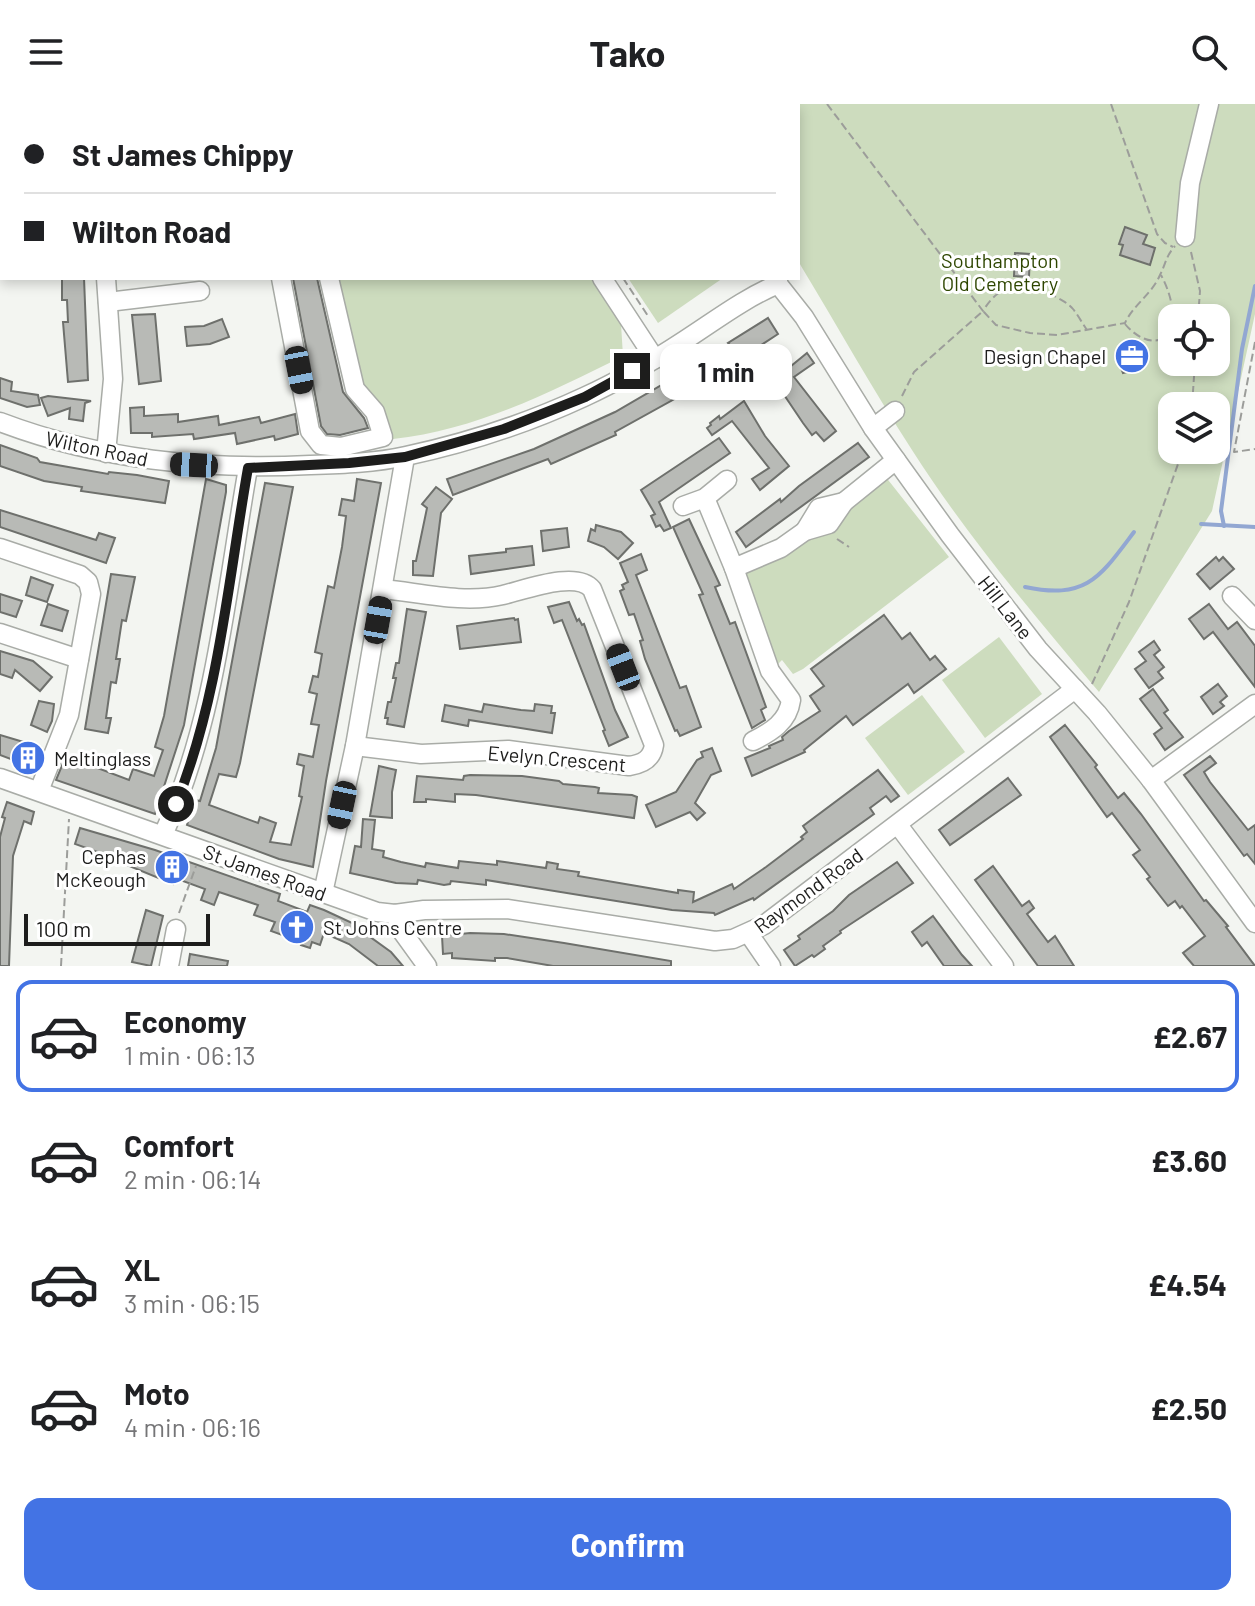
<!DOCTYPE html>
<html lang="en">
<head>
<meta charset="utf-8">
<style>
  body { margin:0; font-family:Barlow,sans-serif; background:#f6f6f6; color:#202124; height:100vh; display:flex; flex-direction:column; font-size:30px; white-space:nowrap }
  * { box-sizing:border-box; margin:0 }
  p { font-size:26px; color:#757577 }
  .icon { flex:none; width:44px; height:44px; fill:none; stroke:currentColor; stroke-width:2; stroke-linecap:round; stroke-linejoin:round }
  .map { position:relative; height:862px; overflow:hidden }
  .details { display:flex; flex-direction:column; background:#fff; flex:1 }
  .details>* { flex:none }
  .hud { position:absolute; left:0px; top:0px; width:800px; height:176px; box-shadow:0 4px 12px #0003; display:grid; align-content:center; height:176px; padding:0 24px; background:#fff }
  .buttons { position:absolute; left:1158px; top:200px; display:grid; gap:16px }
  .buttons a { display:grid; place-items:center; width:72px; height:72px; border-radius:16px; background:#fff; box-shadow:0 4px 12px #0003; font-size:40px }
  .scale { position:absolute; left:24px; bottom:20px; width:186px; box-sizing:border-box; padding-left:8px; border:4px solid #1d1d1c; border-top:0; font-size:22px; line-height:28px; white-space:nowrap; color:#1d1d1c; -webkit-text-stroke:6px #fff; paint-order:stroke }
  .end { position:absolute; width:36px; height:36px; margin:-18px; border:10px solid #1d1d1c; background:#fff; box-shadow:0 0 0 4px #fff }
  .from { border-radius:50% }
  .bubble { position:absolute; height:56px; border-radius:16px; background:#fff; box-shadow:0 4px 12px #0003; font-size:26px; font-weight:700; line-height:56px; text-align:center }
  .car { position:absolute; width:24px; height:48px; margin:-24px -12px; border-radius:10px; box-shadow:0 0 6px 2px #0007; background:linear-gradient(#222 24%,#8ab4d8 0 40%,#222 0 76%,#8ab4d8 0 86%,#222 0) }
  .hud b { display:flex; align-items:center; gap:28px; height:76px; font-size:30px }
  .hud b+b { border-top:2px solid #e0e0e0 }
  .hud i { width:20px; height:20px; background:#202124 }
  ul { padding:14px 0 0; list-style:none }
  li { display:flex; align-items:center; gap:24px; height:112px; margin:0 16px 12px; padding:0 8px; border:4px solid transparent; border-radius:16px }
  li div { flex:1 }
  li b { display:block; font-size:30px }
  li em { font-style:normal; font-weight:700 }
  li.active { border-color:#4373e4 }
  li>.icon { width:72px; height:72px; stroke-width:1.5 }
  .action { display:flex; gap:16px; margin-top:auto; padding:16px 24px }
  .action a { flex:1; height:92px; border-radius:16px; background:#4373e4; color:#fff; font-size:32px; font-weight:700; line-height:92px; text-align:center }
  header { display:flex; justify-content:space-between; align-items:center; height:104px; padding:0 24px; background:#fff; font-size:36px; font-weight:700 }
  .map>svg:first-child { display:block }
</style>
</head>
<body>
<header><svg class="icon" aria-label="menu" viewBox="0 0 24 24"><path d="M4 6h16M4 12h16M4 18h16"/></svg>Tako<svg class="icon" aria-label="search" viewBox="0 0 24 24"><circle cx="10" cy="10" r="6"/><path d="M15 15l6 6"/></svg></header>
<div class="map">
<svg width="1255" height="862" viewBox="0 0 1255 862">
  <rect width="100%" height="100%" fill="#f3f5f1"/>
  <g fill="#cddcbe" fill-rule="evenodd">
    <path d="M727 0H1255V210L1212 407 1099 588C1033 510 967 432 912 346 873 286 838 223 801 162L798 156V2ZM1172 214H1216V258H1172ZM1172 302H1216V346H1172Z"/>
    <path d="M335 174H591L621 220 623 252C549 289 476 326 393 335L378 305 359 281Z"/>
    <polygon points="628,174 723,174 658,219"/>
    <polygon points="885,372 949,453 803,565 793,570 782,556 774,564 744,466 787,450 805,438 807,430 840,409"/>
    <polygon points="999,533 1042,590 985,634 942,576"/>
    <polygon points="922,591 965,648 908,691 865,634"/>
  </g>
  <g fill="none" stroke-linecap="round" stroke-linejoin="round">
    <g stroke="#92a7d2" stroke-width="4">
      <polyline points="1201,420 1255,423"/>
      <polyline points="1224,422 1221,407 1242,245 1255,182"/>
      <path d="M1025 483C1087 496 1100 473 1134 428"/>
    </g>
  </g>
  <g fill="#b8bab6" stroke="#6e706c" stroke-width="2">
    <polygon points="1125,123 1147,131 1143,140 1155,144 1150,161 1120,151 1123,141 1119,140"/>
    <polygon points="1015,149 1030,150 1029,173 1014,172"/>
    <polygon points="62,174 84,174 88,276 68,278 63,218 68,218 67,196 62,196"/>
    <polygon points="293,174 317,174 343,288 364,314 368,324 340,331 327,330 321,322"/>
    <polygon points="155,210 161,277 139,280 132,211"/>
    <polygon points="768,214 778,230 732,260 734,262 615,328 616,331 551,360 548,355 453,391 447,375 534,345 615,308 730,241 728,239"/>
    <polygon points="222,215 229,233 210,240 187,242 185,223 204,222"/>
    <polygon points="1130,237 1146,245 1135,266 1123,269 1119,259"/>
    <polygon points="807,249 814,259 794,273 836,327 824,337 816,328 812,331 803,319 774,276"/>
    <polygon points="0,274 12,278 11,287 38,291 40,301 27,303 0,294"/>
    <polygon points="48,292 91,297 85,299 83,317 69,315 70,304 48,312 41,294"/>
    <polygon points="744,297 765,332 789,362 760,386 752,375 769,364 732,317 712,331 707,324 711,321 710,319 719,312 720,315"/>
    <polygon points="144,303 144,312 178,310 178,318 218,312 219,321 259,313 261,319 295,310 298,330 275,336 274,332 237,340 235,329 194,335 193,330 152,333 152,329 131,329 130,304"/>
    <polygon points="719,334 730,349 659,398 671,424 664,427 660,421 656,423 651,412 655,410 641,386"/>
    <polygon points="858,339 869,353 746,443 736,428 780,395 781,398 799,382"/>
    <polygon points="0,341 37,354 40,358 108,370 109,368 137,371 169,377 165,399 81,387 82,383 44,377 0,362"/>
    <polygon points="206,375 226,381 226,388 184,621 155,710 56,676 66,652 129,676 133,665 154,672 163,646 155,643 164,612"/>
    <polygon points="357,375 381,379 326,677 313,763 279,755 187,721 195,696 200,697 216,644 265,379 293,383 240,659 236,673 219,670 209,701 258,719 260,713 276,719 270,738 291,741 302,693 299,692 304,662 297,660 299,650 313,653 319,621 311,620 317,590 309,588 313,572 318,573 322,550 315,548 328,482 334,484 342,443 346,412 339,411 342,395 354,397"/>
    <polygon points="436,383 452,395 441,409 433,472 413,471 413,457 416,457 427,404 422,400"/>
    <polygon points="0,406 96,436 99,429 115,434 106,459 0,423"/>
    <polygon points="689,415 720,481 715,483 730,520 735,518 766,603 761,606 765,616 752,624 699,491 703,490 673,423"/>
    <polygon points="596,421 621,428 633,439 618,455 604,443 588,437 591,425 595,427"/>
    <polygon points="567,424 569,443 543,447 541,427"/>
    <polygon points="532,442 534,461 471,470 469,452 506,448 506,445"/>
    <polygon points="641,450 647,466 636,471 680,584 686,582 701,623 680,632 677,626 675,627 645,555 640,537 643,536 634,510 629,511 620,487 624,485 622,481 628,478 620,459"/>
    <polygon points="1216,453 1219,457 1223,453 1234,465 1210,485 1197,470"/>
    <polygon points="111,470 135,473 126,517 122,516 116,555 120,555 116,579 111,578 106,614 111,614 108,629 85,625"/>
    <polygon points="31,473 53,481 47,498 26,491"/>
    <polygon points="0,490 22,497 16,513 0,508"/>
    <polygon points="569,498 577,517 579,515 582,521 584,520 615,606 628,633 609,642 603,627 605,626 562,516 554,519 548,503"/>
    <polygon points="48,500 68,507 62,527 41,521"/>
    <polygon points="1209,500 1228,525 1237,518 1255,542 1255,583 1213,528 1204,535 1189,515"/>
    <polygon points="407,505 426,508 404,623 387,620 388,614 385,614 388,598 391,598 396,574 393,574 396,559 399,559"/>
    <polygon points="884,511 902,535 910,529 930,556 935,552 946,565 914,589 908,580 853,621 846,612 804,646 805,648 752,672 745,654 770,644 769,642 783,636 782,633 789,627 820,607 810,592 824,582 811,565"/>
    <polygon points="514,514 515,516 518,515 521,538 460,545 457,522"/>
    <polygon points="1154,537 1160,546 1154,551 1164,563 1158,568 1163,574 1149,584 1135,565 1146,557 1139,548"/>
    <polygon points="0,547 33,557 52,573 40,587 15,566 12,574 0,570"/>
    <polygon points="1218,580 1227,592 1220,598 1224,602 1213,610 1201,593"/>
    <polygon points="1153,585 1168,606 1164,609 1183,633 1165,646 1154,630 1162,624 1140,595"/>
    <polygon points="39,597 54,600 52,617 47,628 31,621"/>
    <polygon points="484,600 521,606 534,607 535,600 552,602 551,609 555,609 552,629 469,616 468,622 442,617 445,601 482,608"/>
    <polygon points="1065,621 1097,661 1095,663 1118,694 1124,689 1141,710 1204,797 1206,796 1228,822 1226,823 1255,862 1194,862 1188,855 1183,849 1205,832 1182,802 1180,804 1175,797 1168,802 1147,775 1150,773 1133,751 1140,746 1112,709 1107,713 1050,633"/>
    <polygon points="0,631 40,643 32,663 0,651"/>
    <polygon points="712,644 721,667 711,671 695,699 705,709 697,716 690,708 656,723 646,701 676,688 697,656 703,653 701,648"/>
    <polygon points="1210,652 1216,659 1204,668 1210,678 1248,726 1255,721 1255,760 1247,750 1244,752 1184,671"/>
    <polygon points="379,662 396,666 392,688 392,714 370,712"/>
    <polygon points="878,666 899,692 891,698 886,692 870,704 874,710 754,796 753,794 715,811 714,809 672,806 486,776 486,781 451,777 450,780 444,781 418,776 417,780 396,779 350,769 355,742 361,743 363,715 375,716 372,745 384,747 383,753 401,758 425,763 426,759 458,764 459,757 497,761 497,757 546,764 547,758 558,760 557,765 579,768 578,772 678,789 678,786 694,788 693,798 732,780 734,785 766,763 803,735 801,733 807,728 803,722"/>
    <polygon points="470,671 522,672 559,677 563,680 595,683 599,684 598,689 632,691 637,693 634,714 476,691 455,690 455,698 426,695 426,698 414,698 417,672 463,676 464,672"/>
    <polygon points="1008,674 1021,691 950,741 939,726"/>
    <polygon points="7,698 34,708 31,720 24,717 13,752 9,862 0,862 0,733 5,714 2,713"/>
    <polygon points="80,724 155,746 280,790 278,797 307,808 310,801 324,806 363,824 362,827 391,848 403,862 378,862 349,840 324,829 320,841 312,838 310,844 301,841 302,838 271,827 275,818 254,811 258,801 219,788 214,801 201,796 205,785 175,774 173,780 122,759 123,757 75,740"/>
    <polygon points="897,758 913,779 840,827 841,829 823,842 825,845 814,853 812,851 795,862 784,846 800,835 798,832 833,807 849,791"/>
    <polygon points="993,762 1022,802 1029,797 1034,804 1027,810 1048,838 1055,832 1074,862 1038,862 975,776"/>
    <polygon points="146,806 163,812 151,862 132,858"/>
    <polygon points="933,812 962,851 972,862 944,862 927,838 922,842 912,828"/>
    <polygon points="470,829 504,830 564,839 671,857 671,862 553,862 507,854 495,854 495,857 452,854 452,849 443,850 442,832"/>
    <polygon points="190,850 228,857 227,862 188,862"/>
  </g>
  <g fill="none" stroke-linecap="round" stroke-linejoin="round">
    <g stroke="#a9aca7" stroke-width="21">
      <g id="minor">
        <polyline points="94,0 94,2"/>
        <polyline points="240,0 241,2"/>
        <polyline points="708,0 709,2"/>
        <polyline points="195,2 198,0"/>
        <polyline points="386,2 389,0"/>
        <polyline points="548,2 551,0"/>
        <polyline points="1185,133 1190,79 1209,0"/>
        <polyline points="281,174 310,327 321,341 341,343 383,333 375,308 355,285 329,174"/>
        <polyline points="602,174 655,255"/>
        <polyline points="778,174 778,180 804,213 873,324 950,431 1038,545 1097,609 1151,676 1255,819"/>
        <polyline points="108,198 200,187"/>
        <path d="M0 318C100 356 203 366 310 361 342 360 375 359 406 352 467 339 528 319 584 293 619 277 653 257 685 236 716 216 743 195 778 180"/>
        <polyline points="873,324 895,307"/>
        <polyline points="106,349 113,275 106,174"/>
        <path d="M705 394 734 464 770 567 791 596C788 618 771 628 753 637"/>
        <polyline points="683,402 705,394 727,376"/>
        <polyline points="805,427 819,404 844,398"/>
        <polyline points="0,444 80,471 88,478 91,490 69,611 39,687"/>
        <polyline points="734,464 781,444 805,427 829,420 844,398 896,356"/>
        <polyline points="1232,492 1255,516"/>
        <polyline points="0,529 79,555"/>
        <path d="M355 642 421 650 508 646 629 662C643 660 652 655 654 641L592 485C576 466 525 486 503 491 464 500 422 489 383 485"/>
        <polyline points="0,674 377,808 395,810 424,806 507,805 715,837 733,835 764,821 1075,585"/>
        <polyline points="1151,676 1255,600"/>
        <polyline points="898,721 1004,862"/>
        <path d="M163 731C216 616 226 488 248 364"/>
        <polyline points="323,789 355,642 405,353"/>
        <polyline points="395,810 401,826 427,862"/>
        <polyline points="749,830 771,862"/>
        <polyline points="169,862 176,825"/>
      </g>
    </g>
    <g stroke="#9c9d9a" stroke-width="2" stroke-dasharray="8 4" stroke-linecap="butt">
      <path d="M827 0 983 207C1002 175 1028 177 1058 194 1063 197 1069 200 1073 205 1078 211 1082 219 1087 226"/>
      <polyline points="1111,0 1157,130 1165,139 1173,143"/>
      <polyline points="1191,148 1200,187 1198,214"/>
      <polyline points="623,174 648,212"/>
      <path d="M1125 220C1137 235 1163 248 1171 221 1176 206 1168 184 1161 171"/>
      <polyline points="1255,238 1234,348 1255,345"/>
      <path d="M902 292 914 268 983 207 996 221 1030 229 1057 231 1125 219C1133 201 1152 190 1160 171 1166 159 1166 152 1175 142"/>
      <polyline points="1192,302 1195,258"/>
      <polyline points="837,435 849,443"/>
      <polyline points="1092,580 1129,498 1183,346"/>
      <polyline points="179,809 196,762"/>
      <polyline points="61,862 69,715"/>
    </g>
    <use href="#minor" stroke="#fff" stroke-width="18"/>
  </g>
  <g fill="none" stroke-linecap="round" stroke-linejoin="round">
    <path stroke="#1d1d1c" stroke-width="10" d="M176 700C219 594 228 477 248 364L349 359 405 353 504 325 585 293 632 267"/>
  </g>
  <defs>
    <g id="office-disc" transform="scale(1.8)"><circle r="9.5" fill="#4373e4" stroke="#fff"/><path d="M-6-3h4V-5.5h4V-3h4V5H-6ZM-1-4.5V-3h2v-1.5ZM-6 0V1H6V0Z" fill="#fff"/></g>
    <g id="building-disc" transform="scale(1.8)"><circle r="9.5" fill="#4373e4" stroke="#fff"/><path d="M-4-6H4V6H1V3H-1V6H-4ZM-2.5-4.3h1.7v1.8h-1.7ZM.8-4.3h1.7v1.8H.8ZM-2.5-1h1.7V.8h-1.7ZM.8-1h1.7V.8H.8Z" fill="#fff"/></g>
    <g id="church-disc" transform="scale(1.8)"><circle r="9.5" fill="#4373e4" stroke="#fff"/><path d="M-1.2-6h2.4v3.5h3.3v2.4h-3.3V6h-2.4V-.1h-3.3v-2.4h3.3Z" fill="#fff"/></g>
  </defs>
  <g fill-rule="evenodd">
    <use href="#office-disc" x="1132" y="252"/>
    <use href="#building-disc" x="28" y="654"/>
    <use href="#building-disc" x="172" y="763"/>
    <use href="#church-disc" x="297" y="823"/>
  </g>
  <g text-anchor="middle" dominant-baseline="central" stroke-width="6" stroke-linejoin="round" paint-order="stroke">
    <g font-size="20" fill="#2e4600" stroke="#fff">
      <text x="1000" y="156">Southampton<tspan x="1000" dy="23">Old Cemetery</tspan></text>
    </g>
    <g font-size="20" fill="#1d1d1c" stroke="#fff" text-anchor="end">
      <text x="1106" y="252">Design Chapel</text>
      <text x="54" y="654" text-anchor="start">Meltinglass</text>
      <text x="146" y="752">Cephas<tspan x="146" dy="23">McKeough</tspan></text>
      <text x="323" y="823" text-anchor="start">St Johns Centre</text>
    </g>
    <g font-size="20" fill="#1d1d1c" stroke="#fff">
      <text transform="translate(97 344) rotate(12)">Wilton Road</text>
      <text transform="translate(1006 503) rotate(52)">Hill Lane</text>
      <text transform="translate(557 654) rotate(5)">Evelyn Crescent</text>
      <text transform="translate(265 768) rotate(20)">St James Road</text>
      <text transform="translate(808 786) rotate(-36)">Raymond Road</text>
    </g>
  </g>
</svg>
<div class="buttons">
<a><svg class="icon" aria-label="locate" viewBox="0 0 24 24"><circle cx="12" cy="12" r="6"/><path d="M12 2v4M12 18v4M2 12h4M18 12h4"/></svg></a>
<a><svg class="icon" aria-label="layers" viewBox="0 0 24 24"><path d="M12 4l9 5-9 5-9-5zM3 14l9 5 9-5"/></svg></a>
</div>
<div class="scale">100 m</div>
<i class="end from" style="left:176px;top:700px"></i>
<i class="end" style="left:632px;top:267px"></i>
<div class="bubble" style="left:660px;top:240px;width:132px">1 min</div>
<i class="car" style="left:299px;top:266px;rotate:169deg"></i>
<i class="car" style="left:194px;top:361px;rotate:273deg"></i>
<i class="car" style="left:378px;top:516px;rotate:10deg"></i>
<i class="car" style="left:623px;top:563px;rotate:339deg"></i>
<i class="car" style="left:342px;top:701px;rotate:192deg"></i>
<div class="hud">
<b><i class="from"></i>St James Chippy</b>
<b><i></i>Wilton Road</b>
</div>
</div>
<section class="details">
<ul>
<li class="active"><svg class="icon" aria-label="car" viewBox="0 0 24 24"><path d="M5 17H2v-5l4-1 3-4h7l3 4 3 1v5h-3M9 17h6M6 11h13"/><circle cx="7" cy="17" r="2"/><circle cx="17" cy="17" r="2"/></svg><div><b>Economy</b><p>1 min · 06:13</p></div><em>£2.67</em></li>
<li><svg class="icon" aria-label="car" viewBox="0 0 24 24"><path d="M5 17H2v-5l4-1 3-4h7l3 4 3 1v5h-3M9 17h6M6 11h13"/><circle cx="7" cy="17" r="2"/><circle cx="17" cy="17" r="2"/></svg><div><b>Comfort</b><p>2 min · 06:14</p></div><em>£3.60</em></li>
<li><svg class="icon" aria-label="car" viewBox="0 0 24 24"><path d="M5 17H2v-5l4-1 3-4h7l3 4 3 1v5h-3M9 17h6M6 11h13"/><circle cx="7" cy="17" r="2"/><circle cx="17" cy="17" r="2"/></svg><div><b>XL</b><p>3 min · 06:15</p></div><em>£4.54</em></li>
<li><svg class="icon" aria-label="car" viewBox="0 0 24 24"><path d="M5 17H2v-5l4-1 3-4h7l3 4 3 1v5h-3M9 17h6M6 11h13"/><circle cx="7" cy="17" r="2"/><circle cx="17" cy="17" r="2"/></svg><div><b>Moto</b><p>4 min · 06:16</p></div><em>£2.50</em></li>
</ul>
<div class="action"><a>Confirm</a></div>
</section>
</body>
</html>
